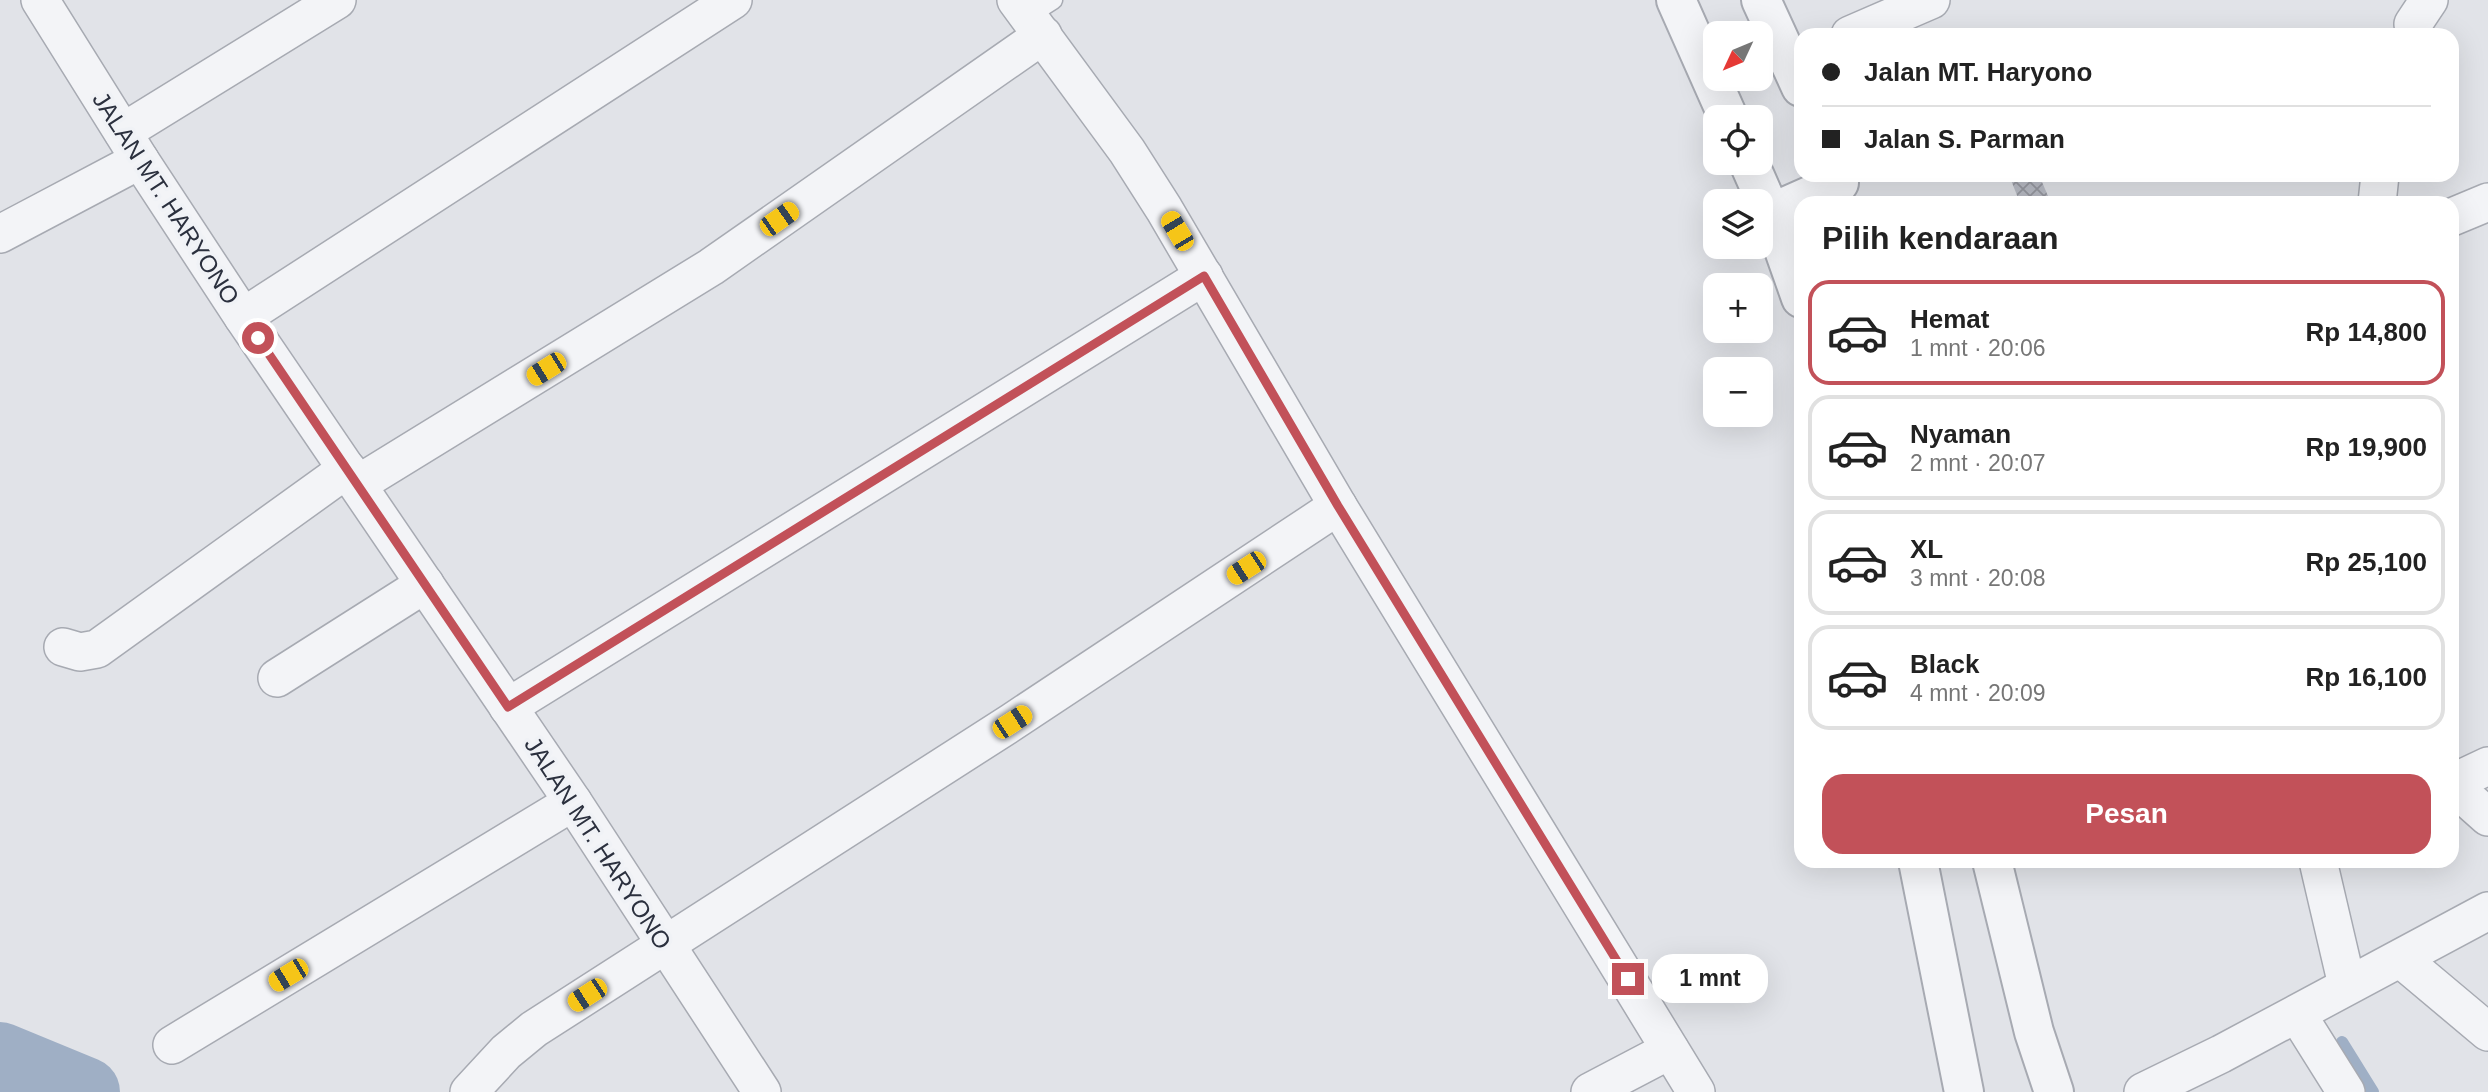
<!DOCTYPE html>
<html lang="id">
<head>
<meta charset="utf-8">
<style>
  body { margin:0; font-family:Arial,sans-serif; background:#f2f2f2; color:#222; height:100vh; display:flex; flex-direction:column; font-size:26px; white-space:nowrap }
  * { box-sizing:border-box; margin:0 }
  p { font-size:23px; color:#767676 }
  .icon { flex:none; width:38px; height:38px; fill:none; stroke:currentColor; stroke-width:2; stroke-linecap:round; stroke-linejoin:round }
  .map { position:relative; flex:1; overflow:hidden }
  .side { position:absolute; left:1794px; top:196px; width:665px; height:672px; display:flex; flex-direction:column; background:#fff; border-radius:21px; box-shadow:0 7px 28px #0002 }
  .side>* { flex:none }
  .banner { position:absolute; left:1794px; top:28px; width:665px; height:154px; border-radius:21px; box-shadow:0 7px 28px #0002; display:grid; align-content:center; height:154px; padding:0 28px; background:#fff }
  .needle { width:46px; rotate:226deg }
  .buttons { position:absolute; left:1703px; top:21px; display:grid; gap:14px }
  .buttons a { display:grid; place-items:center; width:70px; height:70px; border-radius:14px; background:#fff; box-shadow:0 7px 28px #0002; font-size:35px }
  .end { position:absolute; width:32px; height:32px; margin:-16px; border:9px solid #c25159; background:#fff; box-shadow:0 0 0 4px #fff }
  .from { border-radius:50% }
  .bubble { position:absolute; height:49px; border-radius:21px; background:#fff; box-shadow:0 7px 28px #0002; font-size:23px; font-weight:600; line-height:49px; text-align:center }
  .car { position:absolute; width:21px; height:42px; margin:-21px -10px; border-radius:9px; box-shadow:0 0 5px 2px #0007; background:linear-gradient(#f5c518 24%,#345 0 40%,#f5c518 0 76%,#345 0 86%,#f5c518 0) }
  .banner b { display:flex; align-items:center; gap:24px; height:66px; font-size:26px }
  .banner b+b { border-top:2px solid #e0e0e0 }
  .banner i { width:18px; height:18px; background:#222 }
  ul { padding:0; list-style:none }
  li { display:flex; align-items:center; gap:21px; height:105px; margin:0 14px 10px; padding:0 14px; border:4px solid #e0e0e0; border-radius:21px }
  li div { flex:1 }
  li b { display:block; font-size:26px }
  li em { font-style:normal; font-weight:600 }
  li.on { border-color:#c25159 }
  li>.icon { width:63px; height:63px; stroke-width:1.5 }
  h2 { padding:0 28px; font-size:32px; line-height:84px }
  .primary-button { display:flex; gap:14px; margin-top:auto; padding:14px 28px }
  .primary-button a { flex:1; height:80px; border-radius:21px; background:#c25159; color:#fff; font-size:28px; font-weight:600; line-height:80px; text-align:center }
  .map>svg:first-child { display:block }
</style>
</head>
<body>
<div class="map">
<svg width="2488" height="1092" viewBox="0 0 2488 1092">
  <defs>
    <pattern id="building-cross-hatch" width="8" height="8" patternUnits="userSpaceOnUse" patternTransform="scale(1.75)"><rect width="8" height="8" fill="#b9bcc5"/><path d="M0 0l8 8M0 8l8-8" fill="none" stroke="#9799a1"/></pattern>
  </defs>
  <rect width="100%" height="100%" fill="#e1e3e8"/>
  <g fill="none" stroke-linecap="round" stroke-linejoin="round">
    <polyline stroke="#9fafc5" stroke-width="12" points="2342,1042 2373,1092"/>
    <polyline stroke="#9fafc5" stroke-width="70" points="0,1057 85,1092"/>
  </g>
  <polygon fill="url(#building-cross-hatch)" points="2009,175 2039,175 2051,203 2020,203"/>
  <g fill="none" stroke-linecap="round" stroke-linejoin="round">
    <g stroke="#a7aab2" stroke-width="21">
      <polyline id="service" points="1028,16 1053,0"/>
    </g>
    <g stroke="#a7aab2" stroke-width="40">
      <g id="minor">
        <polyline points="40,0 140,160 243,317 573,802 762,1092"/>
        <polyline points="1016,0 1127,151 1164,209 1338,506 1696,1092"/>
        <polyline points="2413,24 2429,0"/>
        <polyline points="1850,35 1931,0"/>
        <polyline points="123,132 337,0"/>
        <polyline points="2377,203 2380,175"/>
        <polyline points="2452,217 2488,202"/>
        <polyline points="0,234 140,160"/>
        <polyline points="243,317 733,0"/>
        <polyline points="358,484 711,267 1043,35"/>
        <polyline points="63,647 80,652 97,649 347,469"/>
        <polyline points="277,678 425,584"/>
        <polyline points="508,707 1204,276"/>
        <polyline points="2452,783 2488,766"/>
        <polyline points="2452,785 2488,817"/>
        <polyline points="2318,861 2347,985"/>
        <polyline points="2401,959 2488,1032"/>
        <polyline points="2297,1014 2346,1092"/>
        <polyline points="172,1045 573,802"/>
        <polyline points="469,1092 506,1052 534,1029 1012,722 1338,506"/>
        <polyline points="1590,1092 1670,1050"/>
        <polyline points="2143,1092 2221,1054 2488,911"/>
      </g>
    </g>
    <g stroke="#a7aab2" stroke-width="42">
      <g id="tertiary">
        <polyline points="1676,0 1728,117"/>
        <polyline points="1761,0 1801,87"/>
        <polyline points="1749,163 1771,213 1801,298"/>
        <polyline points="1771,213 1839,183"/>
        <polyline points="1918,861 1964,1092"/>
        <polyline points="1992,861 2034,1032 2054,1092"/>
      </g>
    </g>
    <use href="#service" stroke="#f3f4f7" stroke-width="18"/>
    <use href="#minor" stroke="#f3f4f7" stroke-width="37"/>
    <use href="#tertiary" stroke="#f3f4f7" stroke-width="38"/>
  </g>
  <g fill="none" stroke-linecap="round" stroke-linejoin="round">
    <polyline stroke="#c25159" stroke-width="9" points="258,338 508,707 1204,276 1338,506 1628,979"/>
  </g>
  <g text-anchor="middle" dominant-baseline="central" stroke-width="7" stroke-linejoin="round" paint-order="stroke">
    <g font-size="24" fill="#2b303e" stroke="#f0f2f6">
      <text transform="translate(166 198) rotate(57)">JALAN MT. HARYONO</text>
      <text transform="translate(598 843) rotate(57)">JALAN MT. HARYONO</text>
    </g>
  </g>
</svg>
<div class="buttons">
<a><svg class="needle" viewBox="-14 -14 28 28"><path d="M0-13l5 13h-10z" fill="#e53935"/><path d="M0 13l5-13h-10z" fill="#767676"/></svg></a>
<a><svg class="icon" aria-label="locate" viewBox="0 0 24 24"><circle cx="12" cy="12" r="6"/><path d="M12 2v4M12 18v4M2 12h4M18 12h4"/></svg></a>
<a><svg class="icon" aria-label="layers" viewBox="0 0 24 24"><path d="M12 4l9 5-9 5-9-5zM3 14l9 5 9-5"/></svg></a>
<a>+</a>
<a>−</a>
</div>
<i class="end from" style="left:258px;top:338px"></i>
<i class="end" style="left:1628px;top:979px"></i>
<div class="bubble" style="left:1652px;top:954px;width:116px">1 mnt</div>
<i class="car" style="left:779px;top:219px;rotate:55deg"></i>
<i class="car" style="left:1177px;top:231px;rotate:329deg"></i>
<i class="car" style="left:546px;top:369px;rotate:238deg"></i>
<i class="car" style="left:1246px;top:568px;rotate:237deg"></i>
<i class="car" style="left:1012px;top:722px;rotate:57deg"></i>
<i class="car" style="left:288px;top:975px;rotate:239deg"></i>
<i class="car" style="left:587px;top:995px;rotate:237deg"></i>
<div class="banner">
<b><i class="from"></i>Jalan MT. Haryono</b>
<b><i></i>Jalan S. Parman</b>
</div>
<section class="side">
<h2>Pilih kendaraan</h2>
<ul>
<li class="on"><svg class="icon" aria-label="car" viewBox="0 0 24 24"><path d="M5 17H2v-5l4-1 3-4h7l3 4 3 1v5h-3M9 17h6M6 11h13"/><circle cx="7" cy="17" r="2"/><circle cx="17" cy="17" r="2"/></svg><div><b>Hemat</b><p>1 mnt · 20:06</p></div><em>Rp 14,800</em></li>
<li><svg class="icon" aria-label="car" viewBox="0 0 24 24"><path d="M5 17H2v-5l4-1 3-4h7l3 4 3 1v5h-3M9 17h6M6 11h13"/><circle cx="7" cy="17" r="2"/><circle cx="17" cy="17" r="2"/></svg><div><b>Nyaman</b><p>2 mnt · 20:07</p></div><em>Rp 19,900</em></li>
<li><svg class="icon" aria-label="car" viewBox="0 0 24 24"><path d="M5 17H2v-5l4-1 3-4h7l3 4 3 1v5h-3M9 17h6M6 11h13"/><circle cx="7" cy="17" r="2"/><circle cx="17" cy="17" r="2"/></svg><div><b>XL</b><p>3 mnt · 20:08</p></div><em>Rp 25,100</em></li>
<li><svg class="icon" aria-label="car" viewBox="0 0 24 24"><path d="M5 17H2v-5l4-1 3-4h7l3 4 3 1v5h-3M9 17h6M6 11h13"/><circle cx="7" cy="17" r="2"/><circle cx="17" cy="17" r="2"/></svg><div><b>Black</b><p>4 mnt · 20:09</p></div><em>Rp 16,100</em></li>
</ul>
<div class="primary-button"><a>Pesan</a></div>
</section>
</div>
</body>
</html>
